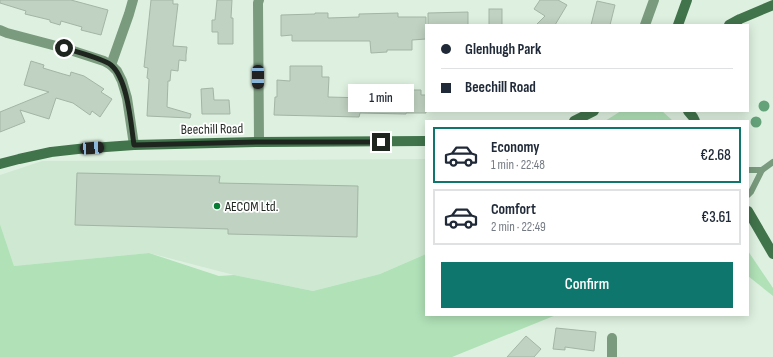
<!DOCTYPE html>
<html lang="en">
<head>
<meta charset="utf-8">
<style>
  body { margin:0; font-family:"Sofia Sans Condensed",sans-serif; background:#f6f6f7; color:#1f2937; height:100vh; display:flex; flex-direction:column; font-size:15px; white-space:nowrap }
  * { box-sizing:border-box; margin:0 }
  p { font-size:13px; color:#747a83 }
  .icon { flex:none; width:22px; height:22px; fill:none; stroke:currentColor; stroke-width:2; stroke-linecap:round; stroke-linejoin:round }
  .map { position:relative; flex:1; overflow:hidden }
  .sheet { position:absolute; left:425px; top:120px; width:324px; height:196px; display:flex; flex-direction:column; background:#fff; border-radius:0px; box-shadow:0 2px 10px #0003 }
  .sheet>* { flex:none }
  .top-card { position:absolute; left:425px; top:24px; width:324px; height:88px; border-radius:0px; box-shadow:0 2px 10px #0003; display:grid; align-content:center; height:88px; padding:0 16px; background:#fff }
  .end { position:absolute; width:18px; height:18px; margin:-9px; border:5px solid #1e251f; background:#fff; box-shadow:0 0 0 2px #fff }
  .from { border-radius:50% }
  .bubble { position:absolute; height:28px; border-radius:0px; background:#fff; box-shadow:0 2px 10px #0003; font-size:13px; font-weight:600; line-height:28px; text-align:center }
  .car { position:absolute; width:12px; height:24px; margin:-12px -6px; border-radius:5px; box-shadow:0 0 3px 1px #0007; background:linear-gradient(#222 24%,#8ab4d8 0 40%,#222 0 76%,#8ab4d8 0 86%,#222 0) }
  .top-card b { display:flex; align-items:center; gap:14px; height:38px; font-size:15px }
  .top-card b+b { border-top:1px solid #e0e1e3 }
  .top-card i { width:10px; height:10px; background:#1f2937 }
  ul { padding:7px 0 0; list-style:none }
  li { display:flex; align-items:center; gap:12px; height:56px; margin:0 8px 6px; padding:0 8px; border:2px solid #e0e1e3; border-radius:0px }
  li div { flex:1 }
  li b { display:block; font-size:15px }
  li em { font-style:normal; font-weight:600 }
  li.active { border-color:#0f766e }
  li>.icon { width:36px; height:36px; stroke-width:1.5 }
  .primary-button { display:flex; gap:8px; margin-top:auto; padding:8px 16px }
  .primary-button a { flex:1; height:46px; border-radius:0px; background:#0f766e; color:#fff; font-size:16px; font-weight:600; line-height:46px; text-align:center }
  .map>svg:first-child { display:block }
</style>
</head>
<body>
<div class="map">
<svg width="773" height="357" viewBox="0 0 773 357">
  <rect width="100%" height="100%" fill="#def1e0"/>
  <polygon fill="#cfe8d2" points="426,159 426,254 380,274 313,291 234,275 149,253 14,266 0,224 0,175 42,161"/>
  <g fill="#b0e1b7">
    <polygon points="621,111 662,111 673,121 605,121"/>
    <polygon points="0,224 14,266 149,253 219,276 234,275 313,291 380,274 426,254 426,315 556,315 452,357 0,357"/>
    <polygon points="748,251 773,288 773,296 748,276"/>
  </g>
  <g fill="#c0d2c2" stroke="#a3b5a5">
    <polygon points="0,0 71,0 108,10 101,35 81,30 82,27 61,21 60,25 50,22 50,20 25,14 26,11 0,3"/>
    <polygon points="151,0 173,0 173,4 178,4 173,46 187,47 186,55 186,61 179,60 178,71 171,70 170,81 168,81 167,107 191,114 190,118 147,116 149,79 147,78 148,68 144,67"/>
    <polygon points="217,0 232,0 231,18 233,18 233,44 218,44 218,32 212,32 212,20 215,20"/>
    <polygon points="540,0 558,0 567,5 555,25 536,25 545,16 534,9"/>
    <polygon points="597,1 615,5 610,25 591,25"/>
    <rect x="489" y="9" width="13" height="16"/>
    <polygon points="468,12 468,25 428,25 428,13"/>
    <polygon points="315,13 328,13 328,18 359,17 359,14 398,13 398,17 426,17 426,39 412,40 412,50 387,50 387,52 371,53 370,41 292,41 292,35 281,36 281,15 315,14"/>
    <polygon points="31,61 44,65 43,68 63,74 70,76 71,72 84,76 104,89 101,92 112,99 100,117 92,111 90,115 73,103 56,98 49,119 20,110 25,122 0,132 0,112 49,92 24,85"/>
    <polygon points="290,66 322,66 322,77 329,77 328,97 367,98 368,93 406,95 407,90 421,90 421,95 426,95 426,113 406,113 406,114 360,113 359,117 274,115 275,97 277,97 277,80 290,81"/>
    <polygon points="213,88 214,100 229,100 230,114 202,114 201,89"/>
    <polygon points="77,173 220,176 219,183 358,186 357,237 228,234 228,229 75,225"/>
    <polygon points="556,328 596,332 594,351 565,347 565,350 553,349"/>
    <polygon points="526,336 541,349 534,357 507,357"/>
  </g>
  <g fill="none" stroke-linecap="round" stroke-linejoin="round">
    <g stroke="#7a9b7e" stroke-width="6">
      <polyline points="748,170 762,170"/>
      <polyline points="748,195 751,192 762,170 773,162"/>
    </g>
    <g stroke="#7a9b7e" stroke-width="10">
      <polyline points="259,0 258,3 259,142"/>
      <polyline points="645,25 654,0"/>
      <polyline points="0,30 7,33 64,48 104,61 111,65 117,71 122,81 127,98 134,145"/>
      <polyline points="111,65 129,14 133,0"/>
      <polyline points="612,338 612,357"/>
    </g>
    <g stroke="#41744b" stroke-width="10">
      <polyline points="678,25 687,0"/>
      <polyline points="729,25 740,19 773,5"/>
      <polyline points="688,111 693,117 695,121"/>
      <polyline points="574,121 594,111"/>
      <polyline points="0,164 19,159 51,152 78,149 134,145 259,142 426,141"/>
      <polyline points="748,211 773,254"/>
    </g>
  </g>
  <g fill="#64a27a">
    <circle cx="764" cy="106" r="5.5"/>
    <circle cx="756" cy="122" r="5.5"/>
  </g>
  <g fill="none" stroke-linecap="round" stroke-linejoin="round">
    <path stroke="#1e251f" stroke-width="5" d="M64 48C76 52 102 58 111 65 128 79 131 125 134 145L259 142H381"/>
  </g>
  <circle fill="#077d34" stroke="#fff" stroke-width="1.5" cx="217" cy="206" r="4"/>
  <g text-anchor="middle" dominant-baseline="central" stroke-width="3.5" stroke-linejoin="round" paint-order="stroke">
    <g font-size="14" fill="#1e251f" stroke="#fff">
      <text transform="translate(212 129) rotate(-1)">Beechill Road</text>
    </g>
    <g font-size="14" fill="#1e251f" stroke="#fff" text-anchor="start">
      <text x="225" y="206">AECOM Ltd.</text>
    </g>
  </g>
</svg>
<i class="end from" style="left:64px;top:48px"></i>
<i class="end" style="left:381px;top:142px"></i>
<div class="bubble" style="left:348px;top:84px;width:66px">1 min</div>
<i class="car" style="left:258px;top:77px;rotate:180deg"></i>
<i class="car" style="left:92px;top:148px;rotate:86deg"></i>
<div class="top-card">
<b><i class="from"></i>Glenhugh Park</b>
<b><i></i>Beechill Road</b>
</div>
<section class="sheet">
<ul>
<li class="active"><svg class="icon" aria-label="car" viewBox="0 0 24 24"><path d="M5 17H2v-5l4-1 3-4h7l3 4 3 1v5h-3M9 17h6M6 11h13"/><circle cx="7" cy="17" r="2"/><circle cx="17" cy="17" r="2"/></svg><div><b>Economy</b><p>1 min · 22:48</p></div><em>€2.68</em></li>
<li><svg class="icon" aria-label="car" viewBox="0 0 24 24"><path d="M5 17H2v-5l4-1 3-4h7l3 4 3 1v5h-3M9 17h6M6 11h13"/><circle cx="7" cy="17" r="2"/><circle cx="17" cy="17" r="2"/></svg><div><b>Comfort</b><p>2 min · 22:49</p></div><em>€3.61</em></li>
</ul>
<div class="primary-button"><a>Confirm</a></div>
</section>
</div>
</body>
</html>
